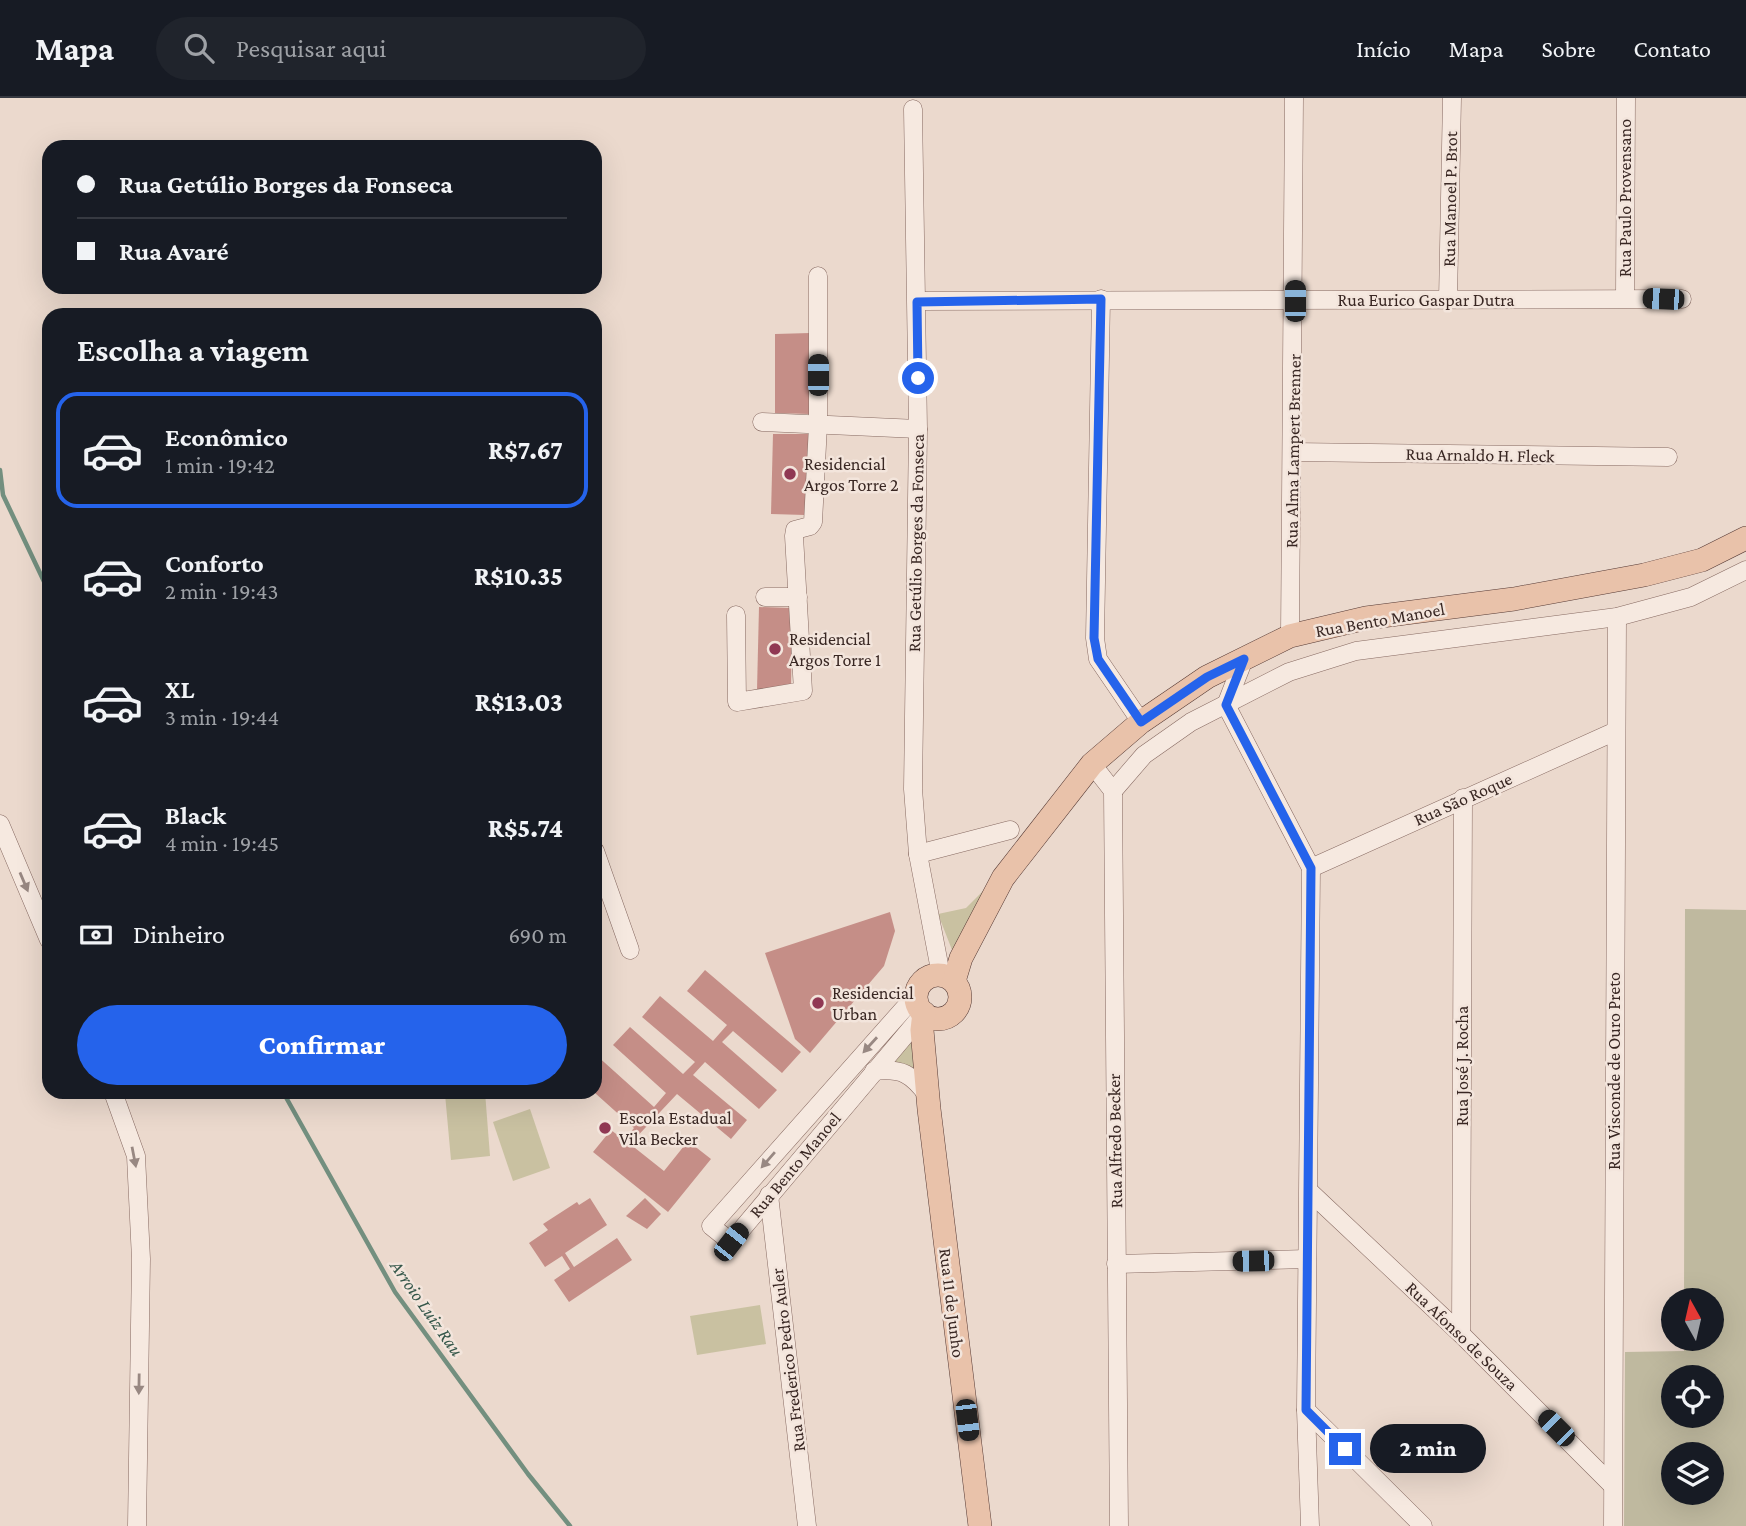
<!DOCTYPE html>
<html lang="pt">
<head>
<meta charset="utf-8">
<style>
  body { margin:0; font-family:"Crimson Pro",serif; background:#20242c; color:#f1f3f6; height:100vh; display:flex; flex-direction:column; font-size:26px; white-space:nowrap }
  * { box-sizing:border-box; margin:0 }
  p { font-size:23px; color:#9ea1a6 }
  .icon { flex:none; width:38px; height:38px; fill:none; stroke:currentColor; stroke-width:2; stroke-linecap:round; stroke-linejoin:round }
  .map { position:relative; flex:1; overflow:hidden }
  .panel { position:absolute; left:42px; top:210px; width:560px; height:791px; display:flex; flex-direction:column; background:#171b24; border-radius:21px; box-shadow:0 7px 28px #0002 }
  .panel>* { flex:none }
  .hud { position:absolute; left:42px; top:42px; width:560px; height:154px; border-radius:21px; box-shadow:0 7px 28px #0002; display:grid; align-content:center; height:154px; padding:0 35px; background:#171b24 }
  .needle { width:46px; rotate:352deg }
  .buttons { position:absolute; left:1661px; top:1190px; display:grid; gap:14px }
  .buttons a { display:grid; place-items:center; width:63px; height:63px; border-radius:50%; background:#171b24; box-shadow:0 7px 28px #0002; font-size:35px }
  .end { position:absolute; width:32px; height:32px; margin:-16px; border:9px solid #2563eb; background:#fff; box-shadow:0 0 0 4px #fff }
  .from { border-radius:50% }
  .bubble { position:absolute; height:49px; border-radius:24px; background:#171b24; box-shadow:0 7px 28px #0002; font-size:23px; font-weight:800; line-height:49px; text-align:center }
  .car { position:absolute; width:21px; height:42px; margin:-21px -10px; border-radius:9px; box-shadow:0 0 5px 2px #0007; background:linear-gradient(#222 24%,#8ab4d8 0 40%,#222 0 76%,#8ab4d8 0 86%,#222 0) }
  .hud b { display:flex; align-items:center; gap:24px; height:66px; font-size:26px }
  .hud b+b { border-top:2px solid #363941 }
  .hud i { width:18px; height:18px; background:#f1f3f6 }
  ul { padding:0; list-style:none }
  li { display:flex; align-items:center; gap:21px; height:116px; margin:0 14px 10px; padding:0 21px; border:4px solid transparent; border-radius:21px }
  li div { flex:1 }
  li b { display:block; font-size:26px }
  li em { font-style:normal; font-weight:800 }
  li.active { border-color:#2563eb }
  li>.icon { width:63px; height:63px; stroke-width:1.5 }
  h2 { padding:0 35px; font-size:32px; line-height:84px }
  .pay { display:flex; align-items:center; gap:18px; height:77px; padding:0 35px; font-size:26px }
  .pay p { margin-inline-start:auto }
  .button { display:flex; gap:14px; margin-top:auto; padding:14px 35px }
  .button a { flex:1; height:80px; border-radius:42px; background:#2563eb; color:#fff; font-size:28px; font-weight:800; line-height:80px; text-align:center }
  header { display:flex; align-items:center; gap:42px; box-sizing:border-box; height:98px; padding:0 35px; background:#171b24; border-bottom:2px solid #363941 }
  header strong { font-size:33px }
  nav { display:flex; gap:38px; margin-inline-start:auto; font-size:24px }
  .search { width:490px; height:63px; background:#20242c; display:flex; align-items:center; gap:18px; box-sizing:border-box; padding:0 24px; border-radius:38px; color:#9ea1a6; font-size:26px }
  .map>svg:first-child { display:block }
</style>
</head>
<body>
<header>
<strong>Mapa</strong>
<div class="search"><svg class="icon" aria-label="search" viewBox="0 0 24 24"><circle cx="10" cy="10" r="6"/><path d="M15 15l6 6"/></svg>Pesquisar aqui</div>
<nav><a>Início</a><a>Mapa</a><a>Sobre</a><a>Contato</a></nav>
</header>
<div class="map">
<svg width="1746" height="1428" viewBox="0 0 1746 1428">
  <rect width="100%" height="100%" fill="#ebd9cd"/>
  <g fill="#c9c1a1">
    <polygon points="987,789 954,857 938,816 966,810"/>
    <polygon points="918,931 923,985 884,968"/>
    <polygon points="485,994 490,1058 451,1062 445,996"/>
    <polygon points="530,1011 550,1070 513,1083 493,1024"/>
    <polygon points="760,1207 766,1246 697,1257 690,1218"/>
  </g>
  <path fill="#bfb99f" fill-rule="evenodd" d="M1685 811 1746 812V1428H1624L1625 1254 1684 1253V1241H1712V1202H1684ZM1673 1279H1712V1318H1673ZM1673 1356H1712V1395H1673Z"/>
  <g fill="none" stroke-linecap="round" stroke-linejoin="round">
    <g stroke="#738f7f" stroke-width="4.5">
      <polyline points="0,372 3,397 49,494"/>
      <polyline points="283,994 395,1194 528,1376 570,1428"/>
    </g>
  </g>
  <g fill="#c58e87">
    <polygon points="810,235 809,316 775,315 775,236"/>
    <polygon points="773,336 811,336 805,417 771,416"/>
    <polygon points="759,509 792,510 791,592 757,592"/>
    <polygon points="890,814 895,833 884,868 810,955 795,941 765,855"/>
    <polygon points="705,872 801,954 782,975 733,933 722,944 777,992 759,1011 705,964 693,977 747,1022 731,1041 677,996 630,1046 664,1073 688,1043 711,1061 668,1114 593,1054 611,1032 624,1042 634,1030 595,995 595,956 654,1009 666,995 613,947 630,929 683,976 695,964 642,919 660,898 713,943 727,927 687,893"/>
    <polygon points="590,1100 607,1127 565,1155 574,1169 617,1140 632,1162 569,1204 554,1182 570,1171 562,1158 545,1169 529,1145 548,1132 543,1126 577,1104 579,1107"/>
    <polygon points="645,1100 661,1116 647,1131 626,1118"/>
  </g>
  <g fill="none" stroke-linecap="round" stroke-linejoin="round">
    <g stroke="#876a62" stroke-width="19">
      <g id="minor">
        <polyline points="913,11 918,331 913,691 918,756 941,877"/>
        <polyline points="1625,200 1626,0"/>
        <polyline points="1101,201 1095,540 1098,561 1141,624"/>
        <polyline points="1448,202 1452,0"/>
        <polyline points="917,203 1682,201"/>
        <polyline points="762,324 918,331"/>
        <polyline points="1293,354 1668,359"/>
        <polyline points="765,499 798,499"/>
        <polyline points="736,517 737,604 803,593 794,438 795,432 810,428 813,424 818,327 818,178"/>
        <polyline points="1290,538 1294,0"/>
        <polyline points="1226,607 1311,770 1306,1312 1310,1428"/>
        <polyline points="1226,607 1244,561"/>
        <polyline points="1092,666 1113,693 1119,1428"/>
        <polyline points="1113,693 1144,657 1191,624 1289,574 1356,553 1617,519 1691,499 1746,472"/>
        <polyline points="0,726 49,842"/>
        <polyline points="595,753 630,852"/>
        <polyline points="918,756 1010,732"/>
        <polyline points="1311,770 1616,633"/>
        <polyline points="916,897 711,1128 731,1144 924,915"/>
        <path d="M874 973C902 970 912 976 928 998"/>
        <polyline points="113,994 136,1058 141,1161 137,1428"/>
        <polyline points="1309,1093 1461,1236 1612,1387"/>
        <polyline points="769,1097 807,1428"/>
        <polyline points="1116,1166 1307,1161"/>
        <polyline points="1461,1236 1463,700"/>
        <polyline points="1306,1312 1423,1428"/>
        <polyline points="1613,1428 1617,519"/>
      </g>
    </g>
    <g stroke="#563a35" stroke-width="24">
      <g id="major">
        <circle cx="938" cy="899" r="22"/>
        <polyline points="954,883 961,860 1003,780 1092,666 1141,624 1207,579 1290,538 1366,520 1514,501 1644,477 1702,462 1746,440"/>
        <polyline points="924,915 922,932 929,1011 980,1428"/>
      </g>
    </g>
    <use href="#minor" stroke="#f6e9e0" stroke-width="18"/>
    <use href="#major" stroke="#e9c2aa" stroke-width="23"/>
  </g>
  <defs><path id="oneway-solid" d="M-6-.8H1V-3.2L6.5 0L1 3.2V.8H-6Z" transform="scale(1.75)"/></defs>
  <g fill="#988882">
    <use href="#oneway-solid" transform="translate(24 784) rotate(67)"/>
    <use href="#oneway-solid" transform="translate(870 947) rotate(132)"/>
    <use href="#oneway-solid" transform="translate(134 1059) rotate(79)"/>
    <use href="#oneway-solid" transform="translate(768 1062) rotate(131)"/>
    <use href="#oneway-solid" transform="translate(139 1286) rotate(91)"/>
  </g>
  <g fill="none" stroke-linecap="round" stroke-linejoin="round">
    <polyline stroke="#2563eb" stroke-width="9" points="918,280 917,204 1101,201 1094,540 1098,561 1141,624 1207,579 1244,561 1226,607 1311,770 1306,1312 1345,1351"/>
  </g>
  <g fill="#903853" stroke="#f3e5dc" stroke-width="2.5">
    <circle cx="790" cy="376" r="7"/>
    <circle cx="775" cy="551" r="7"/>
    <circle cx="818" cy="905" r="7"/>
    <circle cx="605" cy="1030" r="7"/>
  </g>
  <g text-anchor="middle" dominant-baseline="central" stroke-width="5" stroke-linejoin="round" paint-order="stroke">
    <g font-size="18" fill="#392723" stroke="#f3e5dc">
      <text transform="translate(1625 100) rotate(-90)">Rua Paulo Provensano</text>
      <text transform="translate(1450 101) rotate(-89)">Rua Manoel P. Brot</text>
      <text x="1426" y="202">Rua Eurico Gaspar Dutra</text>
      <text transform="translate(1293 353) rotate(-89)">Rua Alma Lampert Brenner</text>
      <text transform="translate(1480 357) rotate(1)">Rua Arnaldo H. Fleck</text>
      <text transform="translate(916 445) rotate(-89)">Rua Getúlio Borges da Fonseca</text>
      <text transform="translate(1380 522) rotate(-10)">Rua Bento Manoel</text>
      <text transform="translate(1463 701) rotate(-24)">Rua São Roque</text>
      <text transform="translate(1462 968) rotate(-90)">Rua José J. Rocha</text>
      <text transform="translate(1614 973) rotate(-90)">Rua Visconde de Ouro Preto</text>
      <text transform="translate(1115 1043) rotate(-91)">Rua Alfredo Becker</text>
      <text transform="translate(795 1067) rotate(-50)">Rua Bento Manoel</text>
      <text transform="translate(952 1205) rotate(83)">Rua 11 de Junho</text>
      <text transform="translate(1462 1238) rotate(44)">Rua Afonso de Souza</text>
      <text transform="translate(788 1262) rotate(-97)">Rua Frederico Pedro Auler</text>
    </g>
    <g font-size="18" fill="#392723" stroke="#f3e5dc" text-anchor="start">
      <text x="804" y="366">Residencial<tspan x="804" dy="21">Argos Torre 2</tspan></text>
      <text x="789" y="541">Residencial<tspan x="789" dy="21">Argos Torre 1</tspan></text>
      <text x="832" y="895">Residencial<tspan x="832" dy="21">Urban</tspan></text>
      <text x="619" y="1020">Escola Estadual<tspan x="619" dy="21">Vila Becker</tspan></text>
    </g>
    <g font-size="19" font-style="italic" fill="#35574a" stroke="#f3e5dc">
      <text transform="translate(427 1210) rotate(55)">Arroio Luiz Rau</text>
    </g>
  </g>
</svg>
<div class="buttons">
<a><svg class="needle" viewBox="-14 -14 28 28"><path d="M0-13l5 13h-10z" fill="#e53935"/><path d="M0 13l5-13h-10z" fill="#9ea1a6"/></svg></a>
<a><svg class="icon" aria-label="locate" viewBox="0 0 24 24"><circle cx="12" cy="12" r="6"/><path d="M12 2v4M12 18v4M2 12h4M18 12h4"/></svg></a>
<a><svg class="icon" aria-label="layers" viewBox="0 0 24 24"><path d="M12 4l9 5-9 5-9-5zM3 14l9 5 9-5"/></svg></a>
</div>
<i class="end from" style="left:918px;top:280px"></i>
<i class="end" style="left:1345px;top:1351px"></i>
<div class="bubble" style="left:1370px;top:1326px;width:116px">2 min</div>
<i class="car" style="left:1663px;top:201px;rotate:272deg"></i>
<i class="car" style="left:1295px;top:203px;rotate:0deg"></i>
<i class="car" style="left:818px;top:277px;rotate:0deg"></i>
<i class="car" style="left:731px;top:1144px;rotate:38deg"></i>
<i class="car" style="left:1253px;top:1163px;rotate:269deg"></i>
<i class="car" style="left:967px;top:1322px;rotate:173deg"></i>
<i class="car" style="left:1556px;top:1330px;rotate:315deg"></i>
<div class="hud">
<b><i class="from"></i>Rua Getúlio Borges da Fonseca</b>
<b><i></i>Rua Avaré</b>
</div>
<section class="panel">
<h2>Escolha a viagem</h2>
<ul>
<li class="active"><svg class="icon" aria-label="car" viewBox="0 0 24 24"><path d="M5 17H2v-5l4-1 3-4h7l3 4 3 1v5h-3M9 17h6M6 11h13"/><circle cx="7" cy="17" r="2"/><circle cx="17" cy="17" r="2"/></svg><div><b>Econômico</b><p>1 min · 19:42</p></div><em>R$7.67</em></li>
<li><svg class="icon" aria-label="car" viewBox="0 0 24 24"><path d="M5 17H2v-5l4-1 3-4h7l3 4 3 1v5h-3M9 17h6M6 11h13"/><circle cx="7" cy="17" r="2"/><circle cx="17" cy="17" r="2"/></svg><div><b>Conforto</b><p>2 min · 19:43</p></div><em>R$10.35</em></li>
<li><svg class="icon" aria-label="car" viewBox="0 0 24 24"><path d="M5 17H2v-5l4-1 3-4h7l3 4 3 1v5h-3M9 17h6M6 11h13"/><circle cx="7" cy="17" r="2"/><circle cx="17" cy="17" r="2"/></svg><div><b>XL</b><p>3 min · 19:44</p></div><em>R$13.03</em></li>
<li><svg class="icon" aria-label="car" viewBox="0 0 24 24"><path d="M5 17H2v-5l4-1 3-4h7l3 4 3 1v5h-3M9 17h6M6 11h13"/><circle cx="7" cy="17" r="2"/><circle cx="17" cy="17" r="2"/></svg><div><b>Black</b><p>4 min · 19:45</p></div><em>R$5.74</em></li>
</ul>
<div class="pay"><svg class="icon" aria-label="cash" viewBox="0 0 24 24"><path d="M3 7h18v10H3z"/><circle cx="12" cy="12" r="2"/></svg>Dinheiro<p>690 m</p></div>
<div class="button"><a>Confirmar</a></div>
</section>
</div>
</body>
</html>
